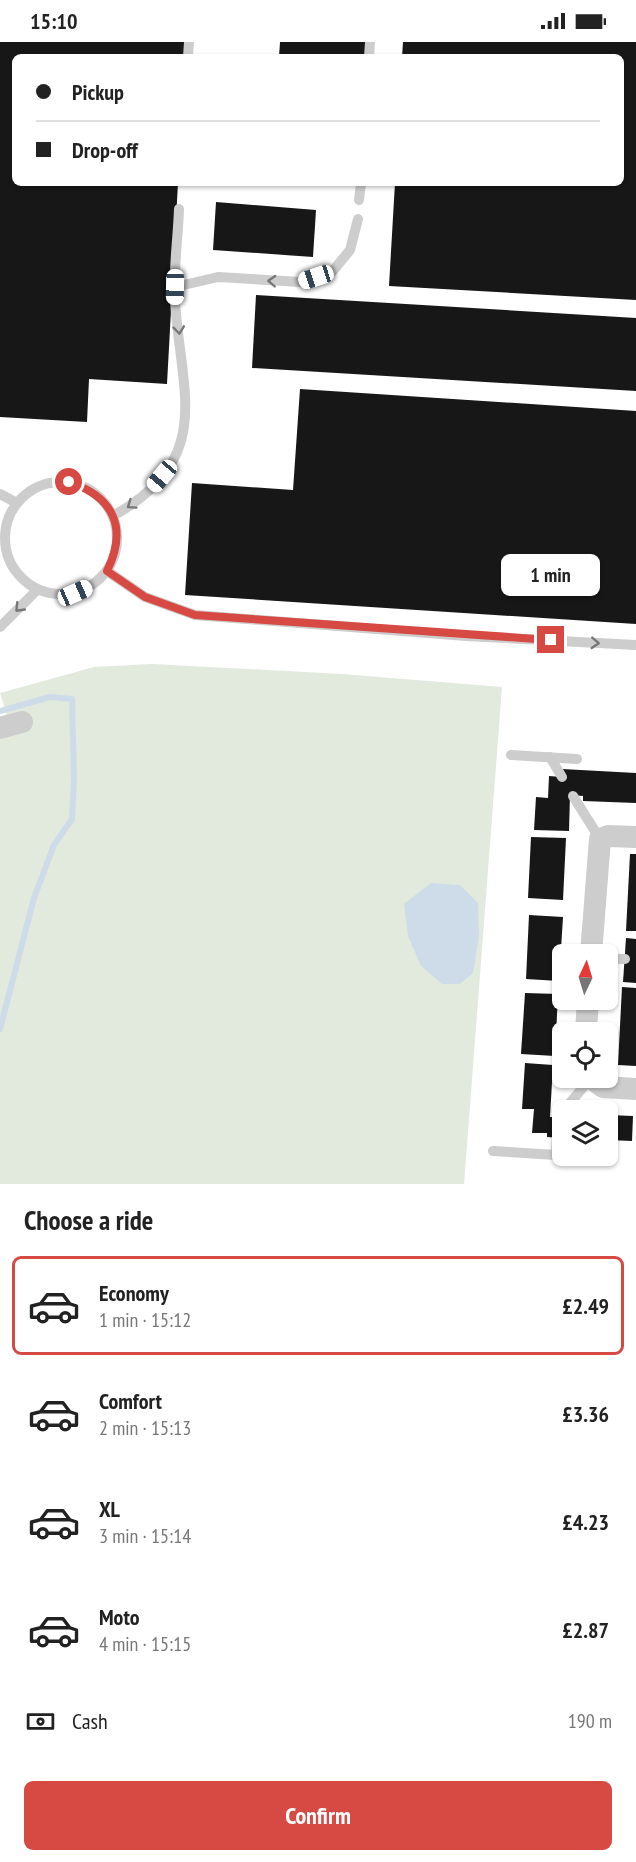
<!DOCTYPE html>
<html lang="en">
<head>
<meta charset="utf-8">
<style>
  body { margin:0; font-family:"PT Sans Narrow",sans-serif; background:#f6f6f6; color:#222; height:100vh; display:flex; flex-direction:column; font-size:22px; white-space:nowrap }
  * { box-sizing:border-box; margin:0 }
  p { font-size:20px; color:#767676 }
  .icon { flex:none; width:33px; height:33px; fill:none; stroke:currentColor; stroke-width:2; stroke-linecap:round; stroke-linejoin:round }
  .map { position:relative; height:1142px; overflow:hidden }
  .details { display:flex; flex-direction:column; background:#fff; flex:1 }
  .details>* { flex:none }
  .guide { position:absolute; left:12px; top:12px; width:612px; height:132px; border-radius:9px; box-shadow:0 2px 4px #0004; display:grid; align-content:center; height:132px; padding:0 24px; background:#fff }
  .needle { width:39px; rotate:4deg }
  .controls { position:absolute; left:552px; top:902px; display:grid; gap:12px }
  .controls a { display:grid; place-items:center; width:66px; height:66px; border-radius:9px; background:#fff; box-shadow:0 2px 4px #0004; font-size:30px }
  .end { position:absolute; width:27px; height:27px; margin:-14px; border:8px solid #d74943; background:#fff; box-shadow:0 0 0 3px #fff }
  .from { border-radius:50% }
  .bubble { position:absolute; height:42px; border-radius:9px; background:#fff; box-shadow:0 2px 4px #0004; font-size:20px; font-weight:700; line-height:42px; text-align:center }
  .car { position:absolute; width:18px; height:36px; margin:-18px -9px; border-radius:8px; box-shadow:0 0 4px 2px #0007; background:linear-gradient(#fff 24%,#345 0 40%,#fff 0 76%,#345 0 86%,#fff 0) }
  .guide b { display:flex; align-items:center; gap:21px; height:57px; font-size:22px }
  .guide b+b { border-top:2px solid #e0e0e0 }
  .guide i { width:15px; height:15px; background:#222 }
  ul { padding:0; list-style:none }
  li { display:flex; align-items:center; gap:18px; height:99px; margin:0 12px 9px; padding:0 12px; border:3px solid transparent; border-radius:9px }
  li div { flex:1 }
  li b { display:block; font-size:22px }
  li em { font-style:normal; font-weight:700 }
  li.active { border-color:#d74943 }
  li>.icon { width:54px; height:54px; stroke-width:1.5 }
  h2 { padding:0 24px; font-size:27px; line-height:72px }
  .pay { display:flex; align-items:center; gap:15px; height:66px; padding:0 24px; font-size:22px }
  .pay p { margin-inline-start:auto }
  .cta { display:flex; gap:12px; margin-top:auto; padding:12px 24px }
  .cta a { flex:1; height:69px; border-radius:9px; background:#d74943; color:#fff; font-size:24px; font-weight:700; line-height:69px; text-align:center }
  .status { display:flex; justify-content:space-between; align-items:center; height:42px; padding:0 30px; background:#fff; direction:ltr }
  .status svg { height:16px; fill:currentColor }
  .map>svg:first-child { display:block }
</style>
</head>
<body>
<div class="status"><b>15:10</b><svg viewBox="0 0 49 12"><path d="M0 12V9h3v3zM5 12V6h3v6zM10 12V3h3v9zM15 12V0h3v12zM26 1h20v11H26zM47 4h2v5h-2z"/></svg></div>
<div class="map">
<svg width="636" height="1142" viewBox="0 0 636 1142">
  <rect width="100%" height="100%" fill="#fff"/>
  <polygon fill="#e2e9dd" points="152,622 342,632 502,645 464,1142 0,1142 0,697 13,693 0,651 94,625"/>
  <polygon fill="#cedcea" points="431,841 460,843 478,861 479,894 473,931 460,942 442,942 421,924 408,894 404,862"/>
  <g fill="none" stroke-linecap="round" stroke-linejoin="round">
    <polyline stroke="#cedcea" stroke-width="6" points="0,669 50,655 72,657 74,736 72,777 54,803 34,856 0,987"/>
  </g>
  <g fill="#171717">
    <polygon points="0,0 187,0 186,15 15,15 15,141 178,141 167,342 89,337 87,380 0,375"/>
    <polygon points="280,0 368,0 367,15 279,15"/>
    <polygon points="403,0 636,0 636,258 389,244 395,141 621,141 621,15 402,15"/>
    <polygon points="216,160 316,168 313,215 213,208"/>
    <polygon points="256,253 636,276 636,349 252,326"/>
    <polygon points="300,347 636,369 636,582 185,553 192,441 293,448"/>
    <polygon points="562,727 636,731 636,761 583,759 583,754 570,753 569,789 534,788 536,755 548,756 549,734 562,735"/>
    <polygon points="531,795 566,796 563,858 528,856"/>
    <polygon points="630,812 636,812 636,889 626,889"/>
    <polygon points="529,873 563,875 559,939 526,937"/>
    <polygon points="626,896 636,897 636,941 623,940"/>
    <polygon points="622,945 636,946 636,1024 618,1023"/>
    <polygon points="525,951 558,952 555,1014 521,1012"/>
    <polygon points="525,1021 553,1023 550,1075 562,1075 562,1096 547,1095 547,1091 532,1091 534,1067 522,1067"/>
    <polygon points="608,1073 633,1074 632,1099 608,1098"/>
  </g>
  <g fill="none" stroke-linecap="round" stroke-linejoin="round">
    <g stroke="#cdcdcd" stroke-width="10">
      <polyline points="188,15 189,0"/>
      <polyline points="369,15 370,0"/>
      <polyline points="359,158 361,141"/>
      <polyline points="175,245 218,235 300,240 332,230 350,208 358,177"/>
      <circle cx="61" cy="496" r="56"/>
      <polyline points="0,452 17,461"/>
      <path d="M113 474C215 416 181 353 175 259 173 229 178 197 179 167"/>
      <polyline points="107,529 145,555 195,573 466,594 636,603"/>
      <polyline points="0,585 37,548"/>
      <polyline points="511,713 577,717"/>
      <polyline points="550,715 562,735"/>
      <polyline points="573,754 600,797"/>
      <polyline points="608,917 625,917"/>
      <polyline points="564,1068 591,1036"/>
      <polyline points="493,1109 556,1113 557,1096"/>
    </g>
    <g stroke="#cdcdcd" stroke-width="22">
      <polyline points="0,686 22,680"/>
      <polyline points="591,912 600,797 608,794 636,795"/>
      <polyline points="586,990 588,957"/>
      <polyline points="590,1035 603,1045 636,1047"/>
    </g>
  </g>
  <defs><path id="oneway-chevron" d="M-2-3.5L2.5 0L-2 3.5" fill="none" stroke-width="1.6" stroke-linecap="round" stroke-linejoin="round" transform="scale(1.5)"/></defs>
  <g stroke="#777">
    <use href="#oneway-chevron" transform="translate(272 239) rotate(-177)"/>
    <use href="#oneway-chevron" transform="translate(179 288) rotate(83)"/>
    <use href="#oneway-chevron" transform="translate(131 463) rotate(145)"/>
    <use href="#oneway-chevron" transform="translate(19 566) rotate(134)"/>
    <use href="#oneway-chevron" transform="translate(595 601) rotate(3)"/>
  </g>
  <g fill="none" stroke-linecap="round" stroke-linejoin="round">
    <path stroke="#d74943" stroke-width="8" d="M69 440C114 455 128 486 107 529L145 555 195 573 551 598"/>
  </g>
</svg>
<div class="controls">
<a><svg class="needle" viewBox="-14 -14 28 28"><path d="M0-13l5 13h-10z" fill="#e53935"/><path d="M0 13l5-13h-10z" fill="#767676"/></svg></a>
<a><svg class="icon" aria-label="locate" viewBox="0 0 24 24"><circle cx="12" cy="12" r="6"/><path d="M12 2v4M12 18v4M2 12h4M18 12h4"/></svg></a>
<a><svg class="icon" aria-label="layers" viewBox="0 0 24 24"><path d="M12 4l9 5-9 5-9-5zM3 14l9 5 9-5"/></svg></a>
</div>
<i class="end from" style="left:69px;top:440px"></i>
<i class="end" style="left:551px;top:598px"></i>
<div class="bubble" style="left:501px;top:512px;width:99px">1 min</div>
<i class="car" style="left:316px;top:235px;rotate:252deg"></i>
<i class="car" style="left:175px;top:245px;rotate:181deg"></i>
<i class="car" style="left:162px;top:434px;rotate:220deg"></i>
<i class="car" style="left:75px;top:551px;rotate:66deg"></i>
<div class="guide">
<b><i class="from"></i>Pickup</b>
<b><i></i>Drop-off</b>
</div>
</div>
<section class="details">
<h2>Choose a ride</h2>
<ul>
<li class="active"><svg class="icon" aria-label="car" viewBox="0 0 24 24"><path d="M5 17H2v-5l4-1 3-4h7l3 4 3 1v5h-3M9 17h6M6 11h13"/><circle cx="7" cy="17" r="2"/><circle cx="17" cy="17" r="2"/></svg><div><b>Economy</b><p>1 min · 15:12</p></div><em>£2.49</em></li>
<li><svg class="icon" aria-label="car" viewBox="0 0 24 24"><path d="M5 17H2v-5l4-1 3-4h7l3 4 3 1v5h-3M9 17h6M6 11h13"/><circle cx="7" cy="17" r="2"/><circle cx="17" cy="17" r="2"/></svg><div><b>Comfort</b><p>2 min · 15:13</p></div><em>£3.36</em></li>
<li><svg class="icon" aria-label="car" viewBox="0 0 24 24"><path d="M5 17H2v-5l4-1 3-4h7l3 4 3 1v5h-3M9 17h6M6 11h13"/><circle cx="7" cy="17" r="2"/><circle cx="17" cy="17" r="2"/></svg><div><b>XL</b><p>3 min · 15:14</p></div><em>£4.23</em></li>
<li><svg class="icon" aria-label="car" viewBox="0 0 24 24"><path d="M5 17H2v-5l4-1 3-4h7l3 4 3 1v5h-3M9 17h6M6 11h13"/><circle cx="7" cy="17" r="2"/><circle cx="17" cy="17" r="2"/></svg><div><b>Moto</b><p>4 min · 15:15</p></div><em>£2.87</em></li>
</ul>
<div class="pay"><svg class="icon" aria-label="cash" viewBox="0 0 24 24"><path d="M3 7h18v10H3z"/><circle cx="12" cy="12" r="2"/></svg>Cash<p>190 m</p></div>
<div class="cta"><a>Confirm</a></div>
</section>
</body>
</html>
